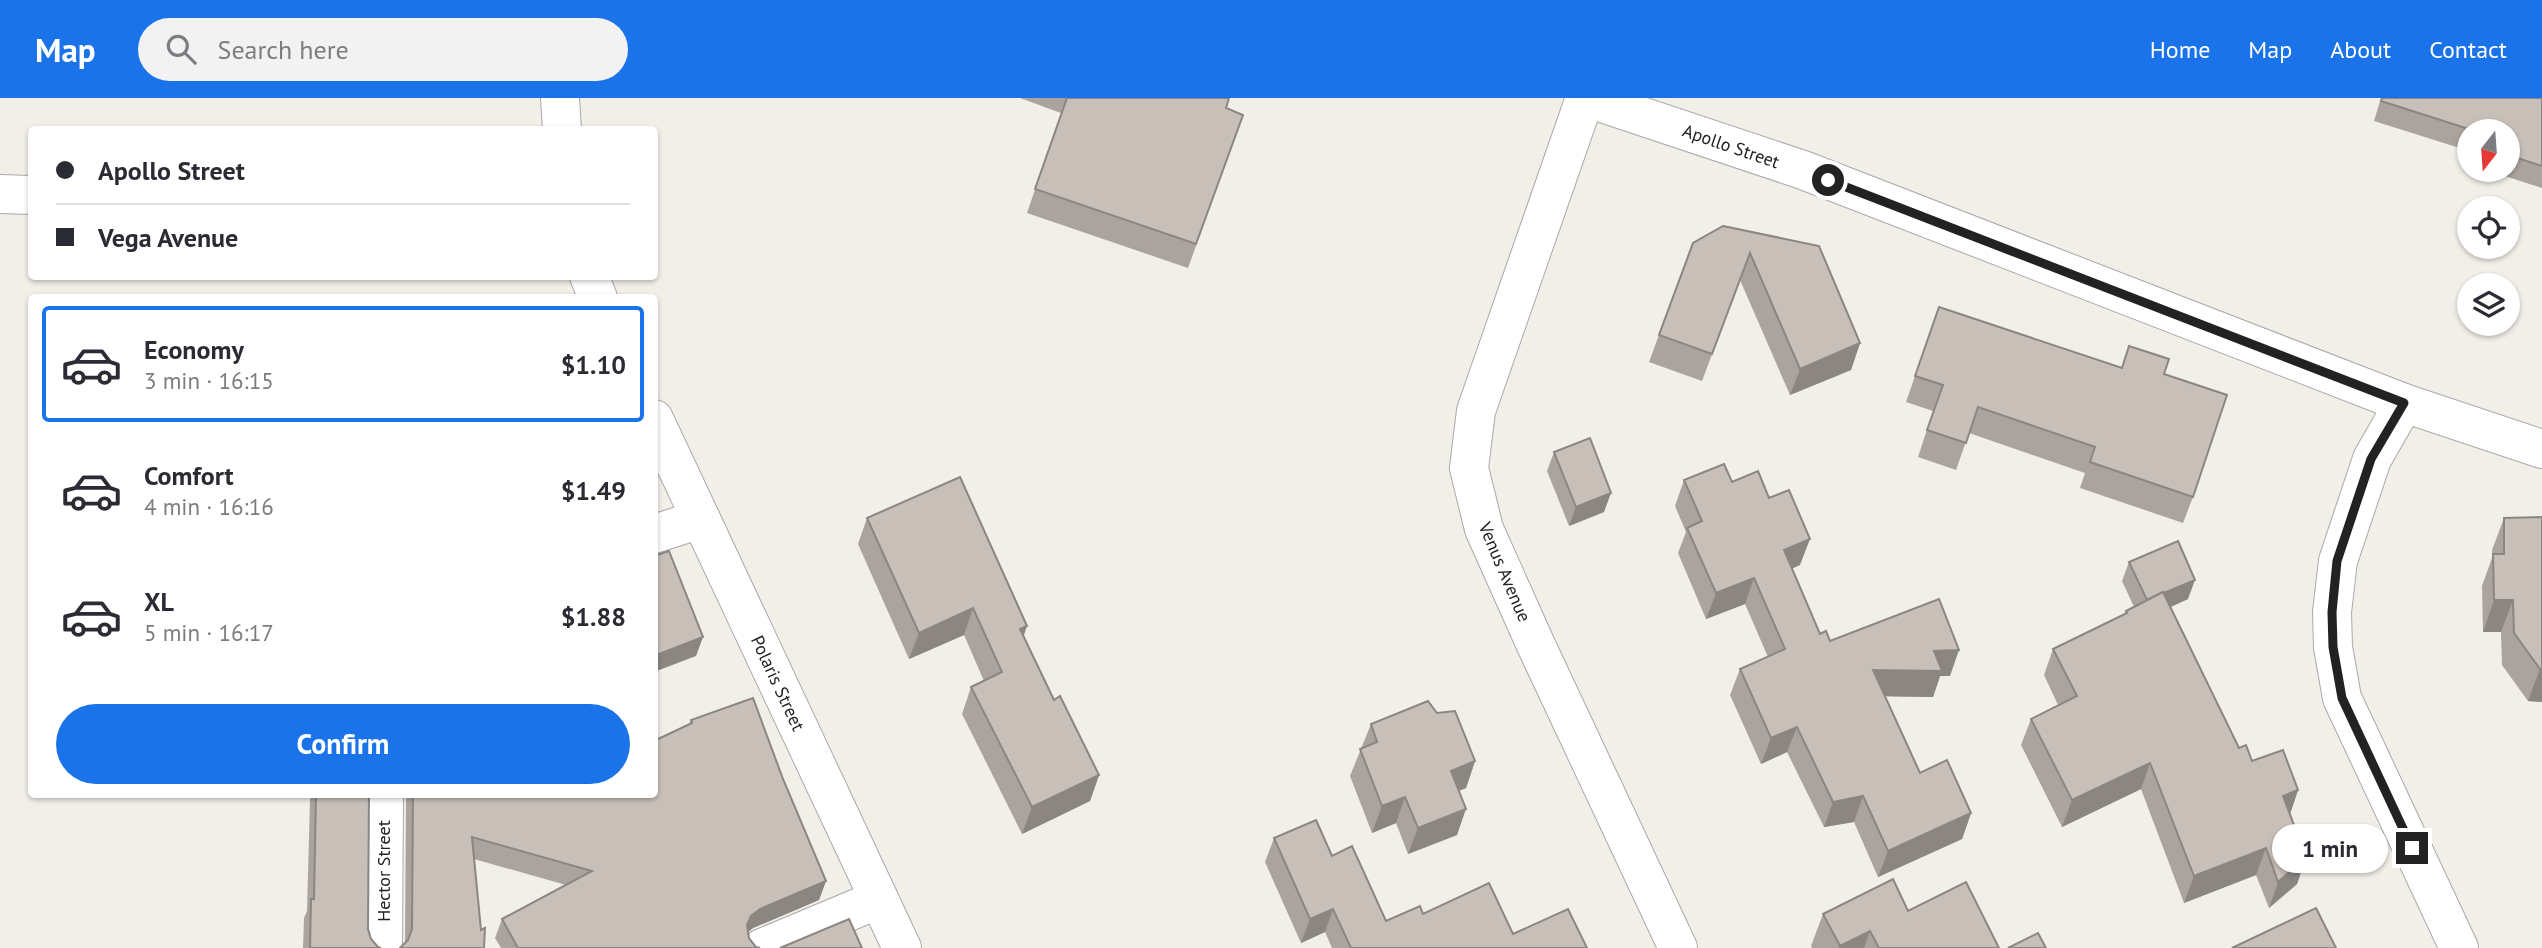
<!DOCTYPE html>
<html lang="en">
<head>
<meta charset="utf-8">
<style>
  body { margin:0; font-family:"PT Sans",sans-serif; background:#f2f2f3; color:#2b2b33; height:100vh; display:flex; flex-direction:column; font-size:26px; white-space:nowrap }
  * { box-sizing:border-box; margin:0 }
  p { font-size:23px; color:#7c7c81 }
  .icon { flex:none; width:38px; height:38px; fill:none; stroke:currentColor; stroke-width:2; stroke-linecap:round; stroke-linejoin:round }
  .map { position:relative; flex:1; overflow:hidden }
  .sheet { position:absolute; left:28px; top:196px; width:630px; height:504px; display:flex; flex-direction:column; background:#fff; border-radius:7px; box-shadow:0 2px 5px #0004 }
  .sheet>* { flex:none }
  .banner { position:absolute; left:28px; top:28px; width:630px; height:154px; border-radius:7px; box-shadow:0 2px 5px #0004; display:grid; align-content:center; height:154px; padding:0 28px; background:#fff }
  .needle { width:46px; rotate:197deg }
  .buttons { position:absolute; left:2457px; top:21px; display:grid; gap:14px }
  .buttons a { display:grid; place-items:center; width:63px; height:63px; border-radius:50%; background:#fff; box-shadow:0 2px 5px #0004; font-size:35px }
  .end { position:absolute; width:32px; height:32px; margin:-16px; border:9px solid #222; background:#fff; box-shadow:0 0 0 4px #fff }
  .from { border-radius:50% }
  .bubble { position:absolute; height:49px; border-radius:24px; background:#fff; box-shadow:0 2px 5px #0004; font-size:23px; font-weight:800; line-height:49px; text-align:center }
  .banner b { display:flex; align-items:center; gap:24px; height:66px; font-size:26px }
  .banner b+b { border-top:2px solid #e1e1e2 }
  .banner i { width:18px; height:18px; background:#2b2b33 }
  ul { padding:12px 0 0; list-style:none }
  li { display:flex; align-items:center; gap:21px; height:116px; margin:0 14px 10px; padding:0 14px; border:4px solid transparent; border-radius:7px }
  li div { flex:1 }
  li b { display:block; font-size:26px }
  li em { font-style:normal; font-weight:800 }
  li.selected { border-color:#1a73e8 }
  li>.icon { width:63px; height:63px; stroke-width:1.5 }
  .cta { display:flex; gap:14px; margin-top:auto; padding:14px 28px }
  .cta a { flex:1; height:80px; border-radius:42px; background:#1a73e8; color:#fff; font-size:28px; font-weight:800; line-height:80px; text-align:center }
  header { display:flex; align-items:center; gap:42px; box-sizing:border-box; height:98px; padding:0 35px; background:#1a73e8; color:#fff }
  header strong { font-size:33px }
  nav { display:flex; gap:38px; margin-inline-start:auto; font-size:24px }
  .search { width:490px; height:63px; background:#f2f2f3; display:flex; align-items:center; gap:18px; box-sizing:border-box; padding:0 24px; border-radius:38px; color:#7c7c81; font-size:26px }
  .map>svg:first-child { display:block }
</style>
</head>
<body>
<header>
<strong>Map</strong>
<div class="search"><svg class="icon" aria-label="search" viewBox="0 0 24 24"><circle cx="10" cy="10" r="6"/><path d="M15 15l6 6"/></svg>Search here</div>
<nav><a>Home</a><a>Map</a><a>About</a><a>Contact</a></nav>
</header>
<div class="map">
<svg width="2542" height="850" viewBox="0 0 2542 850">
  <rect width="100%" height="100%" fill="#f2efe9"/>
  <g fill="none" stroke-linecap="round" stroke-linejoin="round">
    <g stroke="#a9a9a9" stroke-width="40">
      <g id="minor">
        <polyline points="560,0 562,32"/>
        <polyline points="1585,0 1476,313 1469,370 1484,431 1535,545 1678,850"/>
        <polyline points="1587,0 1803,72 2404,305 2542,351"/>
        <polyline points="0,96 32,97"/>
        <polyline points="589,178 598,200"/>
        <polyline points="2404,305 2372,361 2338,463 2332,514 2333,549 2342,600 2459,850"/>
        <polyline points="654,321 902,850"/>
        <polyline points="654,436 701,421"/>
        <polyline points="383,850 384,696"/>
        <polyline points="762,850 879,801"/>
      </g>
    </g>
    <use href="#minor" stroke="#fff" stroke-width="38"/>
  </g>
  <g fill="#aba49e">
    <polygon points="1020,0 1229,0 1226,10 1243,17 1188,170 1027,115 1061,15"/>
    <polygon points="2381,0 2542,0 2542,90 2486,72 2508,72 2508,33 2469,33 2469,66 2465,65 2469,53 2374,23"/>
    <polygon points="1723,128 1860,245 1851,272 1790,297 1740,182 1702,283 1649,264 1693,145"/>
    <polygon points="1939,209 2121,270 2164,276 2193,399 2183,425 2080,390 2085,375 1969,335 1956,372 1918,359 1933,313 1906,304"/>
    <polygon points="1554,354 1604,414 1569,428 1547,373"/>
    <polygon points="1684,382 1732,384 1769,400 1800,467 1792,470 1820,536 1830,543 1950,578 1940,578 1933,599 1885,598 1920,675 1971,715 1962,741 1878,779 1854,724 1824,729 1787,654 1761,666 1730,597 1740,571 1768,559 1745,506 1706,521 1678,455 1686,434 1675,408"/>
    <polygon points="2542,419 2542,604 2528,603 2502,567 2501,534 2483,534 2482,488 2492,460 2492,452 2504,420"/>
    <polygon points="867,420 1023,538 1054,602 1099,677 1090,703 1022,736 962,616 971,589 984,583 964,537 909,561 858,446"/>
    <polygon points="2129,464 2188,501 2171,509 2239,650 2252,663 2298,692 2290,716 2306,759 2297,786 2269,810 2256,777 2184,805 2141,691 2062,729 2021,647 2031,621 2058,607 2044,577 2053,551 2124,517 2126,513 2134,509 2122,483"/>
    <polygon points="1437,615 1475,663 1466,690 1459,693 1457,737 1408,756 1396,725 1372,735 1350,678 1371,626"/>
    <polygon points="691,622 783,681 826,783 819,802 753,830 748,834 749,840 756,849 760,850 501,850 495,840 502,821 566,787 474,761 481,832 405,846 406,696 654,696"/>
    <polygon points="311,696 369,696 368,831 371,841 378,849 381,850 303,850 304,820 307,813 310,701"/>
    <polygon points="1274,740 1332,758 1386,823 1423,816 1513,836 1587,850 1332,850 1325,834 1301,845 1265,764"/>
    <polygon points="1908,813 1999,850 1812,850 1811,848 1823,816"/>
  </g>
  <g fill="#8b8681">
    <polygon points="1860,245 1851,272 1790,297 1800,271"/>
    <polygon points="1611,395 1604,414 1569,428 1576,409"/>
    <polygon points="1810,441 1800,467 1775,478 1784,452"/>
    <polygon points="1754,480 1745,506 1706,521 1716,495"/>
    <polygon points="2195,482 2188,501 2140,522 2147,503"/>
    <polygon points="2494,502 2513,502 2501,534 2483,534"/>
    <polygon points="973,510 964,537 909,561 919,535"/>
    <polygon points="1027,528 1018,555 1020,531"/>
    <polygon points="703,539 696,558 654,574 654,558"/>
    <polygon points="1959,552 1950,578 1940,578 1933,599 1863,598 1873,572 1934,553"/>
    <polygon points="2540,571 2542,571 2542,604 2528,603"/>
    <polygon points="1797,629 1787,654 1761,666 1771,640"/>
    <polygon points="1475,663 1466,690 1442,699 1451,673"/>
    <polygon points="2150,665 2141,691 2062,729 2072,702"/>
    <polygon points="1099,677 1090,703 1022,736 1032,709"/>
    <polygon points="2298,692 2289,719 2283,698"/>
    <polygon points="1863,698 1854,724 1824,729 1833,704"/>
    <polygon points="1405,699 1396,725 1372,735 1382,708"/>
    <polygon points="1466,711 1457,737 1408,756 1418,730"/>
    <polygon points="1971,715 1962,741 1878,779 1888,753"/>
    <polygon points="2266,750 2256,777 2184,805 2194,778"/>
    <polygon points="2306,759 2297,786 2269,810 2278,784"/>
    <polygon points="826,783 819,802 753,830 744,837 751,818 760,811"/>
    <polygon points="1333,811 1325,834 1301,845 1310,821"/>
    <polygon points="1870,833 1864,850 1839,850 1840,848"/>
  </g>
  <g fill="#c7bfb8" stroke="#8b8681" stroke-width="2">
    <polygon points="1067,0 1229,0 1226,10 1243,17 1196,146 1035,91"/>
    <polygon points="2382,0 2542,0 2542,68 2508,57 2508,33 2475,33 2381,3"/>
    <polygon points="1723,128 1819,148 1860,245 1800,271 1750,155 1712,256 1659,237 1693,145"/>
    <polygon points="1939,209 2122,270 2129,248 2169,261 2164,276 2227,297 2193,399 2090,364 2095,349 1978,309 1966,345 1927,332 1943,287 1915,278"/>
    <polygon points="1590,340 1611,395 1576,409 1554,354"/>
    <polygon points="1724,366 1732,384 1758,373 1769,400 1789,392 1810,441 1784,452 1820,536 1826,533 1830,543 1939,501 1959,552 1934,553 1942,573 1873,572 1920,675 1947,662 1971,715 1888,753 1863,698 1833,704 1797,629 1771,640 1740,571 1785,551 1754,480 1716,495 1687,430 1702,423 1684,382"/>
    <polygon points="960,379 1027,528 1020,531 1054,602 1060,598 1099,677 1032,709 971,589 1002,574 973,510 919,535 867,420"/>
    <polygon points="2542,419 2542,571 2540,571 2514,535 2513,502 2494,502 2493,456 2504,456 2504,420"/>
    <polygon points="2178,443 2195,482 2164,495 2163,494 2147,502 2129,464"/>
    <polygon points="669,453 703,539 654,558 654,458"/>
    <polygon points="2163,494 2239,650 2246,647 2252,663 2283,652 2298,692 2283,698 2306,759 2278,784 2266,750 2194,778 2150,665 2072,702 2031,621 2077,598 2053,551 2127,515 2126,513"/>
    <polygon points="753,600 783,681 826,783 760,811 751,818 747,827 749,840 756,849 760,850 518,850 502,821 592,773 472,739 481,832 485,830 484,850 400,850 408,842 412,831 413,696 654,696 654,643 692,625 691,622"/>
    <polygon points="1428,603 1437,615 1455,613 1475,663 1451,673 1466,711 1418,730 1405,699 1382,708 1360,651 1377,644 1371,626"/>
    <polygon points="316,696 369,696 368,831 371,841 378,849 381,850 310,850 311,801 314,801"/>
    <polygon points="1316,722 1332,758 1352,748 1386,823 1420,808 1423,816 1489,785 1513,836 1568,811 1587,850 1351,850 1333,811 1310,821 1274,740"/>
    <polygon points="1893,781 1908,813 1966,784 1999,850 1879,850 1870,833 1840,848 1823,816"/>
    <polygon points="2316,810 2336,850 2232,850"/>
    <polygon points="849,821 862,850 780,850"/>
    <polygon points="2038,835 2046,850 2008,850"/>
  </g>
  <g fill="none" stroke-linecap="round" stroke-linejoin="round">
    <polyline stroke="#222" stroke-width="9" points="1828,82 2404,305 2371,361 2337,463 2332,514 2333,549 2342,600 2412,750"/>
  </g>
  <g text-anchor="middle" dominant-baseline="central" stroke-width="7" stroke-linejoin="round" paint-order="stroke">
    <g font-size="18" fill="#222" stroke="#fff">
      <text transform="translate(1731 48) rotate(19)">Apollo Street</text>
      <text transform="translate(1505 474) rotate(67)">Venus Avenue</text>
      <text transform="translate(778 585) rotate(65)">Polaris Street</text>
      <text transform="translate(383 773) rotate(-90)">Hector Street</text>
    </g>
  </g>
</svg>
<div class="buttons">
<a><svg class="needle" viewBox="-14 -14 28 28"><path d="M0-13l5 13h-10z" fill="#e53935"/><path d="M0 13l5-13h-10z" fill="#7c7c81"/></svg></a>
<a><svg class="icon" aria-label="locate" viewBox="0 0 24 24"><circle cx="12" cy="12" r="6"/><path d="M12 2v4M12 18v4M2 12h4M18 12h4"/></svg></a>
<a><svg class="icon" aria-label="layers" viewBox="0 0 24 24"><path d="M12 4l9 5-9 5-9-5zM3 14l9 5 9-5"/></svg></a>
</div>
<i class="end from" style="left:1828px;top:82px"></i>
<i class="end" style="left:2412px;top:750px"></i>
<div class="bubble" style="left:2272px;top:726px;width:116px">1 min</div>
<div class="banner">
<b><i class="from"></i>Apollo Street</b>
<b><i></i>Vega Avenue</b>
</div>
<section class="sheet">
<ul>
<li class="selected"><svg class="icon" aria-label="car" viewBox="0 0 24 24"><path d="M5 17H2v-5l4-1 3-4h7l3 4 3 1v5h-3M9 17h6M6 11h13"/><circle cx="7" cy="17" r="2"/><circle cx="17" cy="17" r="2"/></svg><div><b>Economy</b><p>3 min · 16:15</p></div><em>$1.10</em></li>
<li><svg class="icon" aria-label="car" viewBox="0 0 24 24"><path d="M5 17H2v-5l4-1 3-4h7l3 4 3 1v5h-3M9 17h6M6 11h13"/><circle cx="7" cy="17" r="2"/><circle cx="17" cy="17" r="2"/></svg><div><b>Comfort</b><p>4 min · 16:16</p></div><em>$1.49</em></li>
<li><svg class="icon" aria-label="car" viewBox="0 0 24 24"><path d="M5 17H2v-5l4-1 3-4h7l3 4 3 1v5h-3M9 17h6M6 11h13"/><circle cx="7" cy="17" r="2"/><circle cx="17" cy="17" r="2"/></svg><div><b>XL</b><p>5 min · 16:17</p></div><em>$1.88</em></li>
</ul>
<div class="cta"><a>Confirm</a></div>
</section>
</div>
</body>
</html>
